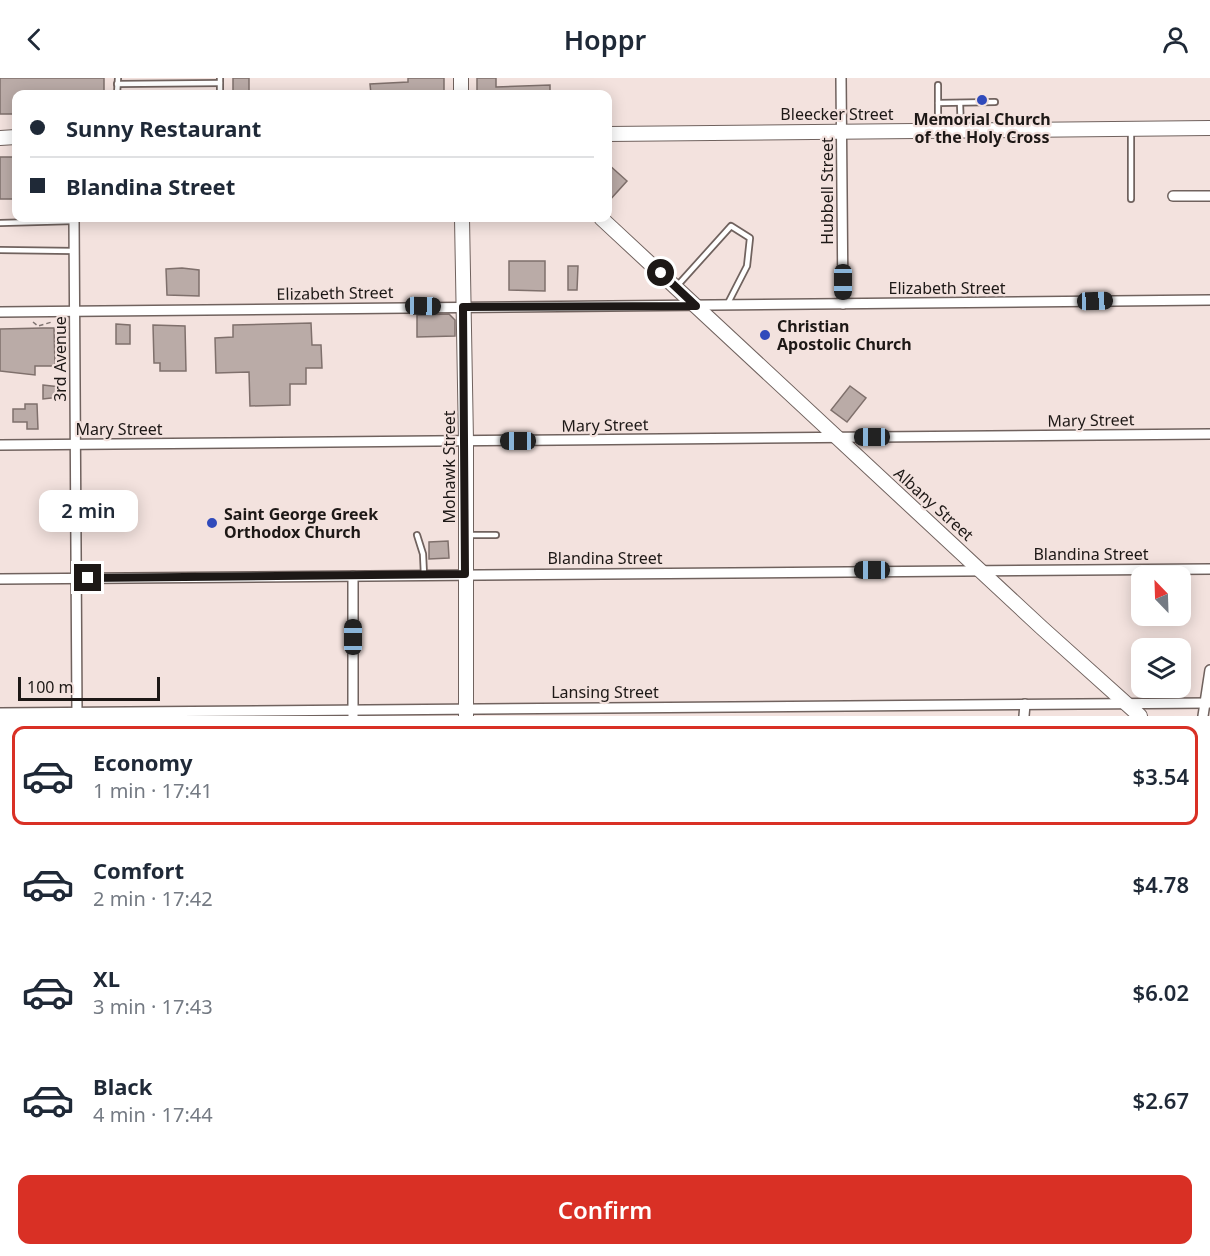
<!DOCTYPE html>
<html lang="en">
<head>
<meta charset="utf-8">
<style>
  body { margin:0; font-family:"Noto Sans",sans-serif; background:#f6f6f7; color:#1f2937; height:100vh; display:flex; flex-direction:column; font-size:22px; white-space:nowrap }
  * { box-sizing:border-box; margin:0 }
  p { font-size:20px; color:#747a83 }
  .icon { flex:none; width:33px; height:33px; fill:none; stroke:currentColor; stroke-width:2; stroke-linecap:round; stroke-linejoin:round }
  .map { position:relative; height:638px; overflow:hidden }
  .panel { display:flex; flex-direction:column; background:#fff; flex:1 }
  .panel>* { flex:none }
  .hud { position:absolute; left:12px; top:12px; width:600px; height:132px; border-radius:12px; box-shadow:0 3px 15px #0003; display:grid; align-content:center; height:132px; padding:0 18px; background:#fff }
  .needle { width:39px; rotate:337deg }
  .buttons { position:absolute; left:1131px; top:488px; display:grid; gap:12px }
  .buttons a { display:grid; place-items:center; width:60px; height:60px; border-radius:12px; background:#fff; box-shadow:0 3px 15px #0003; font-size:30px }
  .scale { position:absolute; left:18px; bottom:15px; width:142px; box-sizing:border-box; padding-left:6px; border:3px solid #1d1816; border-top:0; font-size:16px; line-height:21px; white-space:nowrap; color:#1d1816; -webkit-text-stroke:4px #f3e2de; paint-order:stroke }
  .end { position:absolute; width:27px; height:27px; margin:-14px; border:8px solid #1d1816; background:#fff; box-shadow:0 0 0 3px #fff }
  .from { border-radius:50% }
  .bubble { position:absolute; height:42px; border-radius:12px; background:#fff; box-shadow:0 3px 15px #0003; font-size:20px; font-weight:600; line-height:42px; text-align:center }
  .car { position:absolute; width:18px; height:36px; margin:-18px -9px; border-radius:8px; box-shadow:0 0 4px 2px #0007; background:linear-gradient(#222 24%,#8ab4d8 0 40%,#222 0 76%,#8ab4d8 0 86%,#222 0) }
  .hud b { display:flex; align-items:center; gap:21px; height:57px; font-size:22px }
  .hud b+b { border-top:2px solid #e0e1e3 }
  .hud i { width:15px; height:15px; background:#1f2937 }
  ul { padding:10px 0 0; list-style:none }
  li { display:flex; align-items:center; gap:18px; height:99px; margin:0 12px 9px; padding:0 6px; border:3px solid transparent; border-radius:12px }
  li div { flex:1 }
  li b { display:block; font-size:22px }
  li em { font-style:normal; font-weight:600 }
  li.selected { border-color:#d93025 }
  li>.icon { width:54px; height:54px; stroke-width:1.5 }
  .cta { display:flex; gap:12px; margin-top:auto; padding:12px 18px }
  .cta a { flex:1; height:69px; border-radius:12px; background:#d93025; color:#fff; font-size:24px; font-weight:600; line-height:69px; text-align:center }
  header { display:flex; justify-content:space-between; align-items:center; height:78px; padding:0 18px; background:#fff; font-size:27px; font-weight:600 }
  .map>svg:first-child { display:block }
</style>
</head>
<body>
<header><svg class="icon" aria-label="back" viewBox="0 0 24 24"><path d="M15 5l-7 7 7 7"/></svg>Hoppr<svg class="icon" aria-label="person" viewBox="0 0 24 24"><circle cx="12" cy="8" r="4"/><path d="M4 21q1-7 8-7t8 7"/></svg></header>
<div class="map">
<svg width="1210" height="638" viewBox="0 0 1210 638">
  <rect width="100%" height="100%" fill="#f3e2de"/>
  <g fill="#baaba7" stroke="#7f706c" stroke-width="1.5">
    <polygon points="0,0 104,0 104,16 16,16 16,36 0,36"/>
    <rect x="233" y="0" width="16" height="16"/>
    <polygon points="408,0 444,0 444,16 371,16 370,6 408,4"/>
    <polygon points="477,0 496,0 496,9 550,7 550,16 477,16"/>
    <rect x="0" y="79" width="16" height="42"/>
    <polygon points="608,86 627,103 608,124"/>
    <polygon points="509,183 545,183 545,213 509,212"/>
    <polygon points="568,188 578,188 577,212 568,212"/>
    <polygon points="182,190 199,192 199,218 167,217 166,191"/>
    <polygon points="449,236 455,242 455,258 417,259 417,237"/>
    <polygon points="311,245 312,267 321,267 322,290 306,290 306,306 290,306 290,327 250,328 249,294 216,295 215,260 233,259 233,247"/>
    <polygon points="116,246 130,247 130,266 116,266"/>
    <polygon points="153,247 185,248 186,293 160,293 160,285 154,285"/>
    <polygon points="43,250 54,250 55,288 35,288 35,297 0,293 0,251"/>
    <polygon points="43,307 60,309 60,319 43,321"/>
    <polygon points="850,308 866,320 847,344 831,332"/>
    <polygon points="25,326 37,326 38,351 27,351 27,344 13,344 13,331 25,331"/>
    <polygon points="448,463 449,480 429,481 429,464"/>
  </g>
  <g fill="none" stroke-linecap="round" stroke-linejoin="round">
    <g stroke="#70625e" stroke-width="8">
      <g id="lane">
        <polyline points="117,6 220,5"/>
        <polyline points="938,7 938,25"/>
        <polyline points="117,16 118,0"/>
        <polyline points="220,16 220,0"/>
        <polyline points="960,25 961,52"/>
        <polyline points="938,49 938,25 995,24"/>
        <polyline points="1131,53 1131,121"/>
        <polyline points="0,145 74,143"/>
        <polyline points="0,172 75,173"/>
        <polyline points="677,208 731,148 750,160 747,188 727,227"/>
        <polyline points="417,457 423,476 424,497"/>
        <polyline points="468,457 496,457"/>
      </g>
    </g>
    <g stroke="#70625e" stroke-width="12">
      <g id="street">
        <polyline points="841,0 843,226"/>
        <polyline points="1173,118 1210,118"/>
        <polyline points="74,140 77,638"/>
        <polyline points="0,234 1210,222"/>
        <polyline points="0,367 1210,356"/>
        <polyline points="0,501 1210,491"/>
        <polyline points="0,635 1210,625"/>
        <polyline points="353,638 353,498"/>
        <polyline points="1024,638 1025,626"/>
        <polyline points="1203,638 1210,592"/>
      </g>
    </g>
    <g stroke="#70625e" stroke-width="16">
      <g id="secondary">
        <polyline points="461,16 461,0"/>
        <polyline points="608,56 1210,50"/>
        <polyline points="0,60 16,59"/>
        <polyline points="462,140 466,363 466,638"/>
        <polyline points="601,140 1042,550 1140,638"/>
      </g>
    </g>
    <polyline stroke="#7f7471" stroke-width="1.5" stroke-dasharray="4.5 3" stroke-linecap="butt" points="33,244 38,248 52,244"/>
    <use href="#lane" stroke="#fff" stroke-width="4.5"/>
    <use href="#street" stroke="#fff" stroke-width="9"/>
    <use href="#secondary" stroke="#fff" stroke-width="14"/>
  </g>
  <g fill="none" stroke-linecap="round" stroke-linejoin="round">
    <polyline stroke="#1d1816" stroke-width="8" points="88,500 465,496 463,229 696,228 661,195"/>
  </g>
  <g fill="#304abb" stroke="#f3e2de" stroke-width="2">
    <circle cx="982" cy="22" r="6"/>
    <circle cx="765" cy="257" r="6"/>
    <circle cx="212" cy="445" r="6"/>
  </g>
  <g text-anchor="middle" dominant-baseline="central" stroke-width="4.5" stroke-linejoin="round" paint-order="stroke">
    <g font-size="16" fill="#1d1816" stroke="#f3e2de">
      <text x="837" y="36">Bleecker Street</text>
      <text transform="translate(827 113) rotate(-90)">Hubbell Street</text>
      <text x="947" y="210">Elizabeth Street</text>
      <text transform="translate(335 215) rotate(-1)">Elizabeth Street</text>
      <text transform="translate(60 281) rotate(-90)">3rd Avenue</text>
      <text transform="translate(1091 342) rotate(-1)">Mary Street</text>
      <text transform="translate(605 347) rotate(-1)">Mary Street</text>
      <text x="119" y="351">Mary Street</text>
      <text transform="translate(449 389) rotate(-90)">Mohawk Street</text>
      <text transform="translate(934 426) rotate(42)">Albany Street</text>
      <text x="1091" y="476">Blandina Street</text>
      <text x="605" y="480">Blandina Street</text>
      <text x="605" y="614">Lansing Street</text>
    </g>
    <g font-size="16" font-weight="bold" fill="#1d1816" stroke="#f3e2de" text-anchor="start">
      <text x="982" y="41" text-anchor="middle">Memorial Church<tspan x="982" dy="18">of the Holy Cross</tspan></text>
      <text x="777" y="248">Christian<tspan x="777" dy="18">Apostolic Church</tspan></text>
      <text x="224" y="436">Saint George Greek<tspan x="224" dy="18">Orthodox Church</tspan></text>
    </g>
  </g>
</svg>
<div class="buttons">
<a><svg class="needle" viewBox="-14 -14 28 28"><path d="M0-13l5 13h-10z" fill="#e53935"/><path d="M0 13l5-13h-10z" fill="#747a83"/></svg></a>
<a><svg class="icon" aria-label="layers" viewBox="0 0 24 24"><path d="M12 4l9 5-9 5-9-5zM3 14l9 5 9-5"/></svg></a>
</div>
<div class="scale">100 m</div>
<i class="end from" style="left:661px;top:195px"></i>
<i class="end" style="left:88px;top:500px"></i>
<div class="bubble" style="left:39px;top:412px;width:99px">2 min</div>
<i class="car" style="left:843px;top:204px;rotate:180deg"></i>
<i class="car" style="left:1095px;top:223px;rotate:88deg"></i>
<i class="car" style="left:423px;top:228px;rotate:91deg"></i>
<i class="car" style="left:872px;top:359px;rotate:270deg"></i>
<i class="car" style="left:518px;top:363px;rotate:270deg"></i>
<i class="car" style="left:872px;top:492px;rotate:270deg"></i>
<i class="car" style="left:353px;top:559px;rotate:0deg"></i>
<div class="hud">
<b><i class="from"></i>Sunny Restaurant</b>
<b><i></i>Blandina Street</b>
</div>
</div>
<section class="panel">
<ul>
<li class="selected"><svg class="icon" aria-label="car" viewBox="0 0 24 24"><path d="M5 17H2v-5l4-1 3-4h7l3 4 3 1v5h-3M9 17h6M6 11h13"/><circle cx="7" cy="17" r="2"/><circle cx="17" cy="17" r="2"/></svg><div><b>Economy</b><p>1 min · 17:41</p></div><em>$3.54</em></li>
<li><svg class="icon" aria-label="car" viewBox="0 0 24 24"><path d="M5 17H2v-5l4-1 3-4h7l3 4 3 1v5h-3M9 17h6M6 11h13"/><circle cx="7" cy="17" r="2"/><circle cx="17" cy="17" r="2"/></svg><div><b>Comfort</b><p>2 min · 17:42</p></div><em>$4.78</em></li>
<li><svg class="icon" aria-label="car" viewBox="0 0 24 24"><path d="M5 17H2v-5l4-1 3-4h7l3 4 3 1v5h-3M9 17h6M6 11h13"/><circle cx="7" cy="17" r="2"/><circle cx="17" cy="17" r="2"/></svg><div><b>XL</b><p>3 min · 17:43</p></div><em>$6.02</em></li>
<li><svg class="icon" aria-label="car" viewBox="0 0 24 24"><path d="M5 17H2v-5l4-1 3-4h7l3 4 3 1v5h-3M9 17h6M6 11h13"/><circle cx="7" cy="17" r="2"/><circle cx="17" cy="17" r="2"/></svg><div><b>Black</b><p>4 min · 17:44</p></div><em>$2.67</em></li>
</ul>
<div class="cta"><a>Confirm</a></div>
</section>
</body>
</html>
